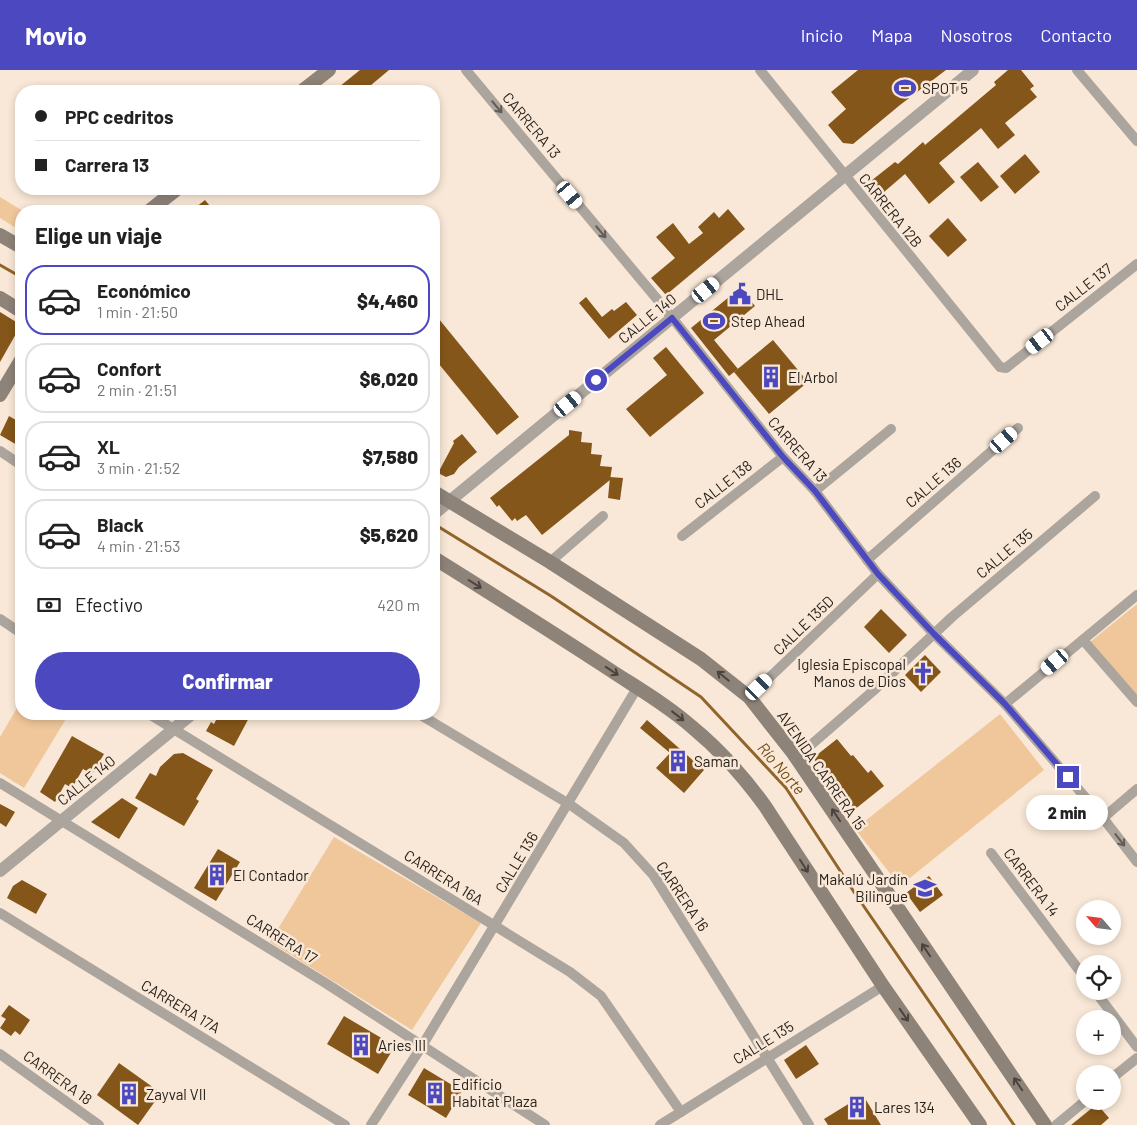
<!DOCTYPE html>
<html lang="es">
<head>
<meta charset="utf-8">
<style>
  body { margin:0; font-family:Barlow,sans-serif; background:#f2f2f2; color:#222; height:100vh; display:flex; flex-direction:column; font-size:19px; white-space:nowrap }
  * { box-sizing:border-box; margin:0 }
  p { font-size:16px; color:#767676 }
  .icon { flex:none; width:28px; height:28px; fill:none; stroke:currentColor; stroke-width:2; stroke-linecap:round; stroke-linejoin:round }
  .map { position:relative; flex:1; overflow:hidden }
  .drawer { position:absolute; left:15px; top:135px; width:425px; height:515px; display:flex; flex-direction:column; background:#fff; border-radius:20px; box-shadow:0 2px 8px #0003 }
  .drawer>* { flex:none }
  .guide { position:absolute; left:15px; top:15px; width:425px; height:110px; border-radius:20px; box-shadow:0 2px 8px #0003; display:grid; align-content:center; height:110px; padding:0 20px; background:#fff }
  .needle { width:32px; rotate:298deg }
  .buttons { position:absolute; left:1076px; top:830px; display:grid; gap:10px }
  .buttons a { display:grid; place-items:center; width:45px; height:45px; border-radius:50%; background:#fff; box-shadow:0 2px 8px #0003; font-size:25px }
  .end { position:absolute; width:22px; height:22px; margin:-11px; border:6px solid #4c48bf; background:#fff; box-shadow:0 0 0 2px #fff }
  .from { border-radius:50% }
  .bubble { position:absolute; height:35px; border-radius:18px; background:#fff; box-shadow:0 2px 8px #0003; font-size:16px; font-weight:800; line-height:35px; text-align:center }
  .car { position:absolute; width:15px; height:30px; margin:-15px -8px; border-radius:6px; box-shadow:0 0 4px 1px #0007; background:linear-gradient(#fff 24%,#345 0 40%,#fff 0 76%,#345 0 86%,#fff 0) }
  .guide b { display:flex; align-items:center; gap:18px; height:48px; font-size:19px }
  .guide b+b { border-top:1px solid #e0e0e0 }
  .guide i { width:12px; height:12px; background:#222 }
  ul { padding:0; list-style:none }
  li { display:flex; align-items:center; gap:15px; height:70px; margin:0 10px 8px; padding:0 10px; border:2px solid #e0e0e0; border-radius:20px }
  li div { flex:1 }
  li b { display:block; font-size:19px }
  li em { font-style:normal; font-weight:800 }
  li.selected { border-color:#4c48bf }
  li>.icon { width:45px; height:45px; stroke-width:1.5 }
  h2 { padding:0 20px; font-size:22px; line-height:60px }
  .pay { display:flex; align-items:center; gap:12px; height:55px; padding:0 20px; font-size:19px }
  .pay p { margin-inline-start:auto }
  .action { display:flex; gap:10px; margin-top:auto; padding:10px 20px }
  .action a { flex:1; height:58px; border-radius:30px; background:#4c48bf; color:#fff; font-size:20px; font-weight:800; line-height:58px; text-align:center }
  header { display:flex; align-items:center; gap:30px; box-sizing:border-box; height:70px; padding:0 25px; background:#4c48bf; color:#fff }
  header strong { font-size:24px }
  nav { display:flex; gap:28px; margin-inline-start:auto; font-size:18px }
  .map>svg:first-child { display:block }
</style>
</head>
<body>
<header>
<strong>Movio</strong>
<nav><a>Inicio</a><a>Mapa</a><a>Nosotros</a><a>Contacto</a></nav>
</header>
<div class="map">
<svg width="1137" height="1055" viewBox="0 0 1137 1055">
  <rect width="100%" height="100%" fill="#f9e8d7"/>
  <g fill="#f0c79b">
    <polygon points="0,127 23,141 21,141 21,161 0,148"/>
    <polygon points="1137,534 1137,627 1090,572"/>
    <polygon points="21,631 21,644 69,644 24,718 0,703 0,667"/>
    <polygon points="1000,644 1044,700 900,816 855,759"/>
    <polygon points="334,767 481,853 412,960 270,872"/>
  </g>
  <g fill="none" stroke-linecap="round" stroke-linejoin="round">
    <g stroke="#91642b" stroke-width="3">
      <polyline points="0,195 21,207"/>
      <polyline points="434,454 551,526 701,627 786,718 854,822 1014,1055"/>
    </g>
  </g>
  <g fill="#855619">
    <polygon points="360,0 389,0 364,21 334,21"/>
    <polygon points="858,0 946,0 900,35 853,74 843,73 828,55 846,39 831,22"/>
    <polygon points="1008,0 1021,0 1034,16 1030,19 1037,27 1005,53 1015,65 998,79 981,58 939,93 955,112 929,134 905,104 877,128 867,114 895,92 898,94 923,72 925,75 996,15 994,12"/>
    <polygon points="1025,84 1040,102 1015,124 1000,106"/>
    <polygon points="978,92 999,117 981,132 960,107"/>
    <polygon points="205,130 214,141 191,141"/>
    <polygon points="728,139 745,159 666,225 651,208 675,188 656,167 673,153 689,174 703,163 698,157 714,142 719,148"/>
    <polygon points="948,148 967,170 948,187 929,166"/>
    <polygon points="740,218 755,236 714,270 738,299 729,306 691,258"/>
    <polygon points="586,227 602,247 612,239 614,241 626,232 637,245 609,269 579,233"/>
    <polygon points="0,242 21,255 0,292"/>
    <polygon points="434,243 519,347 497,365 434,288"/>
    <polygon points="773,270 808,312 769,344 734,302"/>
    <polygon points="666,277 704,323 650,367 626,339 667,305 653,288"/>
    <polygon points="9,346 21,353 21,367 17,375 0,365"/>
    <polygon points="569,360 582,362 581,372 592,373 591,384 602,385 600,396 612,397 610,410 542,465 526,445 517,451 515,448 512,451 499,435 497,437 490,428 569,365"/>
    <polygon points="462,364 477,382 459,397 454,404 446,407 438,403 454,373 453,371"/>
    <polygon points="610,407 623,408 620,430 608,428"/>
    <polygon points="881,539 907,565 889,583 864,557"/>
    <polygon points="925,585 941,602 921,622 905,605"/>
    <polygon points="219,644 251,644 234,676 206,661 211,652 214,654"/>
    <polygon points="647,650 704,700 684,723 656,698 670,683 640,658"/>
    <polygon points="72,666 104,684 92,704 83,699 72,718 65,714 55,732 40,722"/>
    <polygon points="837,669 851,686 853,685 868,703 871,700 884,716 854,740 813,688"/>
    <polygon points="183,683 213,700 196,729 199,731 184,756 135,728 150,703 156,706 160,697 174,684"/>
    <polygon points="122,728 138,738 119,769 91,752"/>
    <polygon points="0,734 15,742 6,757 0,753"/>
    <polygon points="218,779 240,792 216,831 194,818"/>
    <polygon points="929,806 943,825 920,842 906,823"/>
    <polygon points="22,810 47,824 36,844 7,828 13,816"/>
    <polygon points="9,935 30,950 20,965 15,961 11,966 0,958 6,949 1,946"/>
    <polygon points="344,946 395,976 378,1004 327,974"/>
    <polygon points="806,975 819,994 796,1009 784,990"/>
    <polygon points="119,993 161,1023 138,1055 97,1025"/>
    <polygon points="424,998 462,1021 446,1048 408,1025"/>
    <polygon points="863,1025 881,1055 828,1055 824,1049"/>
    <polygon points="1097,1034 1109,1048 1101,1055 1071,1055"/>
  </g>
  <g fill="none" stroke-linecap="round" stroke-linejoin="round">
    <g stroke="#aca59e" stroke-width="10">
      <polyline points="466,0 662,235 783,387 815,421 878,504 934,564 1005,634 1103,748 1137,792"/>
      <polyline points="760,0 1000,297 1006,298 1137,194"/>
      <polyline points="1077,0 1137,71"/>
      <polyline points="0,381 21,395"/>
      <polyline points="815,421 891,359"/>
      <polyline points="682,466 783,387"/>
      <polyline points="867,490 1018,358"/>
      <polyline points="550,492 603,446"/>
      <polyline points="0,549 21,563"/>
      <polyline points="1083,570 1137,632"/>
      <polyline points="749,627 878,504"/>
      <polyline points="1005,634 1137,525"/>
      <polyline points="149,644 570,902 601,926 681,1042"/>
      <polyline points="419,644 569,734 624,773 654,806 809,1055"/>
      <polyline points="797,687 873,621 952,547 1095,426"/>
      <polyline points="0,713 327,914 545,1055"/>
      <polyline points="1103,748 1137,719"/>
      <polyline points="991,783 1085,908"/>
      <polyline points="0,843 345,1055"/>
      <polyline points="1095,921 1137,977"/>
      <polyline points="0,984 99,1055"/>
      <polyline points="1112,1008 1137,988"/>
      <polyline points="371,1055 422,976 637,618"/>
      <polyline points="660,1055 883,916"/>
      <polyline points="1056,1055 1085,1031"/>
    </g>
    <g stroke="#aca59e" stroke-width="12">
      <polyline points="434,444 973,0"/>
      <polyline points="0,801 192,644"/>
    </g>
    <g stroke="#8e8379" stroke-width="14">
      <polyline points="302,21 329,0"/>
      <polyline points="149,141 177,119"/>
      <polyline points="0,165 21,177"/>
      <polyline points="0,228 21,241"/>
      <polyline points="0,325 21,290"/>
      <polyline points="434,422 550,492 701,589 749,627 793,683 1045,1055"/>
      <path d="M434 488C490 523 546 558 601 594 632 615 665 633 692 657 720 680 744 707 765 736L883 916 980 1055"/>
    </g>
  </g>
  <defs><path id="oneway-shaft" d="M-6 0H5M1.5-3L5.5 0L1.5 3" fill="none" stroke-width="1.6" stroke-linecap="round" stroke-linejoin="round" transform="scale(1.25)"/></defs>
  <g stroke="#635c56">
    <use href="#oneway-shaft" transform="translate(497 37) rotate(50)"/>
    <use href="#oneway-shaft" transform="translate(601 162) rotate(50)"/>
    <use href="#oneway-shaft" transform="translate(1120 770) rotate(52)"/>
  </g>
  <g stroke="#4b433c">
    <use href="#oneway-shaft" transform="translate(475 514) rotate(32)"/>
    <use href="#oneway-shaft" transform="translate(612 601) rotate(34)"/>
    <use href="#oneway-shaft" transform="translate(723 606) rotate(-141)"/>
    <use href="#oneway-shaft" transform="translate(678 646) rotate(38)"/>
    <use href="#oneway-shaft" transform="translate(836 745) rotate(-124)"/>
    <use href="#oneway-shaft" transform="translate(804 796) rotate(57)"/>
    <use href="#oneway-shaft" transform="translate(926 880) rotate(-124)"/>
    <use href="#oneway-shaft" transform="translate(904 945) rotate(55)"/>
    <use href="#oneway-shaft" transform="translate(1018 1014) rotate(-124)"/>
  </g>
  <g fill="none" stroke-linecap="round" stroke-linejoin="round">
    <polyline stroke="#4c48bf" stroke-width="6" points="596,310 672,248 783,387 815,421 878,504 934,564 1005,634 1068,707"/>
  </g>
  <defs>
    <g id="stadium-bare" transform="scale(1.725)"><path d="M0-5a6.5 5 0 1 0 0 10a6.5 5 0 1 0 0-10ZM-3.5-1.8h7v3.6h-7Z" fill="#4c48bf" stroke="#f9e8d7" stroke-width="2.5" paint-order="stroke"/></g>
    <g id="civic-bare" transform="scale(1.725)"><path d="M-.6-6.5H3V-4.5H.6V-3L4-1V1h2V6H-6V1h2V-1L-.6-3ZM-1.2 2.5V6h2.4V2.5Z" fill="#4c48bf" stroke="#f9e8d7" stroke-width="2.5" paint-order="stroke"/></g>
    <g id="building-bare" transform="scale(1.725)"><path d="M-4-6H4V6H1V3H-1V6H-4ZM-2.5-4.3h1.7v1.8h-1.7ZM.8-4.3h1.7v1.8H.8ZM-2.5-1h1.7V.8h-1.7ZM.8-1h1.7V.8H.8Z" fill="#4c48bf" stroke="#f9e8d7" stroke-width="2.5" paint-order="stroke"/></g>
    <g id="church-bare" transform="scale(1.725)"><path d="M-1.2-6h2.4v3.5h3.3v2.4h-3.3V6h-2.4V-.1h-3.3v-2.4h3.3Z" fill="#4c48bf" stroke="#f9e8d7" stroke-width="2.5" paint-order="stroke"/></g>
    <g id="school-bare" transform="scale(1.725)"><path d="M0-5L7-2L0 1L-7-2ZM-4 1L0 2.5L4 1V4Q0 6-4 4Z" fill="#4c48bf" stroke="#f9e8d7" stroke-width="2.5" paint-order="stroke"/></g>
  </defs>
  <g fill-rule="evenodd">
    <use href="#stadium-bare" x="905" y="18"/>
    <use href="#civic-bare" x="740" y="224"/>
    <use href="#stadium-bare" x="714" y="251"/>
    <use href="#building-bare" x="771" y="307"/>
    <use href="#church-bare" x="923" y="603"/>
    <use href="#building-bare" x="678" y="691"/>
    <use href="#building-bare" x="217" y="805"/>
    <use href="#school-bare" x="925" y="818"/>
    <use href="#building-bare" x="361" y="975"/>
    <use href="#building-bare" x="435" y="1023"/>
    <use href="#building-bare" x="129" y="1024"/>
    <use href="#building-bare" x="857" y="1037"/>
  </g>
  <g text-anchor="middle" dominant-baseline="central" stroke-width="5" stroke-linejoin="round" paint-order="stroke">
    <g font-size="15" fill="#27211b" stroke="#f9e8d7" text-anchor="start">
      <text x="922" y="18">SPOT 5</text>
      <text x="756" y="224">DHL</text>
      <text x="731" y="251">Step Ahead</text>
      <text x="788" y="307">El Arbol</text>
      <text x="906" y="594" text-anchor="end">Iglesia Episcopal<tspan x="906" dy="17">Manos de Dios</tspan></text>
      <text x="694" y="691">Saman</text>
      <text x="233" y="805">El Contador</text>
      <text x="908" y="809" text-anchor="end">Makalú Jardín<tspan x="908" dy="17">Bilingue</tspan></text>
      <text x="378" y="975">Aries III</text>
      <text x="452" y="1014">Edificio<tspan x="452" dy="17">Habitat Plaza</tspan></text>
      <text x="146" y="1024">Zayval VII</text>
      <text x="874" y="1037">Lares 134</text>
    </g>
    <g font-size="15" fill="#27211b" stroke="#f9e8d7">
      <text transform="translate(532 55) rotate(50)">CARRERA 13</text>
      <text transform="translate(891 140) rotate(51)">CARRERA 12B</text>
      <text transform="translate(1083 217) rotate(-38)">CALLE 137</text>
      <text transform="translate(647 248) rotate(-39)">CALLE 140</text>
      <text transform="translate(798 379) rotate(49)">CARRERA 13</text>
      <text transform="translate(933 412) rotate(-41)">CALLE 136</text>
      <text transform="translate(723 414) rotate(-38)">CALLE 138</text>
      <text transform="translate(1004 483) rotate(-40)">CALLE 135</text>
      <text transform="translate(803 555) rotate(-44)">CALLE 135D</text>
      <text transform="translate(822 700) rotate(55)">AVENIDA CARRERA 15</text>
      <text transform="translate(86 710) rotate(-39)">CALLE 140</text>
      <text transform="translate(516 792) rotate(-59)">CALLE 136</text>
      <text transform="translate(444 807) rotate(32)">CARRERA 16A</text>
      <text transform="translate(1032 812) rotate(53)">CARRERA 14</text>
      <text transform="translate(683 826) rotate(56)">CARRERA 16</text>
      <text transform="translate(282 868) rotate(32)">CARRERA 17</text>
      <text transform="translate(181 936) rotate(31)">CARRERA 17A</text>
      <text transform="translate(763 972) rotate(-32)">CALLE 135</text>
      <text transform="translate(58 1007) rotate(36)">CARRERA 18</text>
    </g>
    <g font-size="16" font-style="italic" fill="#764b11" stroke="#f9e8d7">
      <text transform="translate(782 698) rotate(49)">Río Norte</text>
    </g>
  </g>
</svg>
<div class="buttons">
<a><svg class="needle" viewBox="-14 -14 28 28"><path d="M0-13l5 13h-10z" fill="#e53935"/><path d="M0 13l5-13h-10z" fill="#767676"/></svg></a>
<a><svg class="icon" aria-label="locate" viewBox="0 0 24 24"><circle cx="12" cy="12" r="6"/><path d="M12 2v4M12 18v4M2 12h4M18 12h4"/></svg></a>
<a>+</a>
<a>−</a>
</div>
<i class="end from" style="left:596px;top:310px"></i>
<i class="end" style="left:1068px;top:707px"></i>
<div class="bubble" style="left:1026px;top:725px;width:82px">2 min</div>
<i class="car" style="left:570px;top:125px;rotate:140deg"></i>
<i class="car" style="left:706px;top:220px;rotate:51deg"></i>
<i class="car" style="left:1040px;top:271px;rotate:232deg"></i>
<i class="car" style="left:568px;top:334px;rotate:51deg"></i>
<i class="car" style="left:1004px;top:370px;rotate:49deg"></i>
<i class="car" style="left:1055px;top:592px;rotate:230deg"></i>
<i class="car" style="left:759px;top:617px;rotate:46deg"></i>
<div class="guide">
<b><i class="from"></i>PPC cedritos</b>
<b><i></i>Carrera 13</b>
</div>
<section class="drawer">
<h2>Elige un viaje</h2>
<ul>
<li class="selected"><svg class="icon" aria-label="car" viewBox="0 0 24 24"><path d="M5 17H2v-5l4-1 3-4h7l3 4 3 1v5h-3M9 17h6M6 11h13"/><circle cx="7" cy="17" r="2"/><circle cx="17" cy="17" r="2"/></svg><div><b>Económico</b><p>1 min · 21:50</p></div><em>$4,460</em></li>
<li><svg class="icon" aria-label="car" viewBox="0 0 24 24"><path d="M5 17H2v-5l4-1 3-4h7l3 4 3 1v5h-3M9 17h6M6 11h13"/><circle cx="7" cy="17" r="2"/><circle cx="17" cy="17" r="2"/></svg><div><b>Confort</b><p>2 min · 21:51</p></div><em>$6,020</em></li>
<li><svg class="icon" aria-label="car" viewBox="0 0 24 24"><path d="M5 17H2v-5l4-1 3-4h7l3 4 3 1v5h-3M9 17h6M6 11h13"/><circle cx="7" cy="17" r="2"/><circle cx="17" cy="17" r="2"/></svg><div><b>XL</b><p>3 min · 21:52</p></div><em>$7,580</em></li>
<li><svg class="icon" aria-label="car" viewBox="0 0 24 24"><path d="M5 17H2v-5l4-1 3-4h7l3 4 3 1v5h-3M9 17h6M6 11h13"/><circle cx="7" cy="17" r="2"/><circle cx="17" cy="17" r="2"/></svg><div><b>Black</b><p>4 min · 21:53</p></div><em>$5,620</em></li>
</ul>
<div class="pay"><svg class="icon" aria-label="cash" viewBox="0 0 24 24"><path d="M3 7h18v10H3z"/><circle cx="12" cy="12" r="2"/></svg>Efectivo<p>420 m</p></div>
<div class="action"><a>Confirmar</a></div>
</section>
</div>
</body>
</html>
